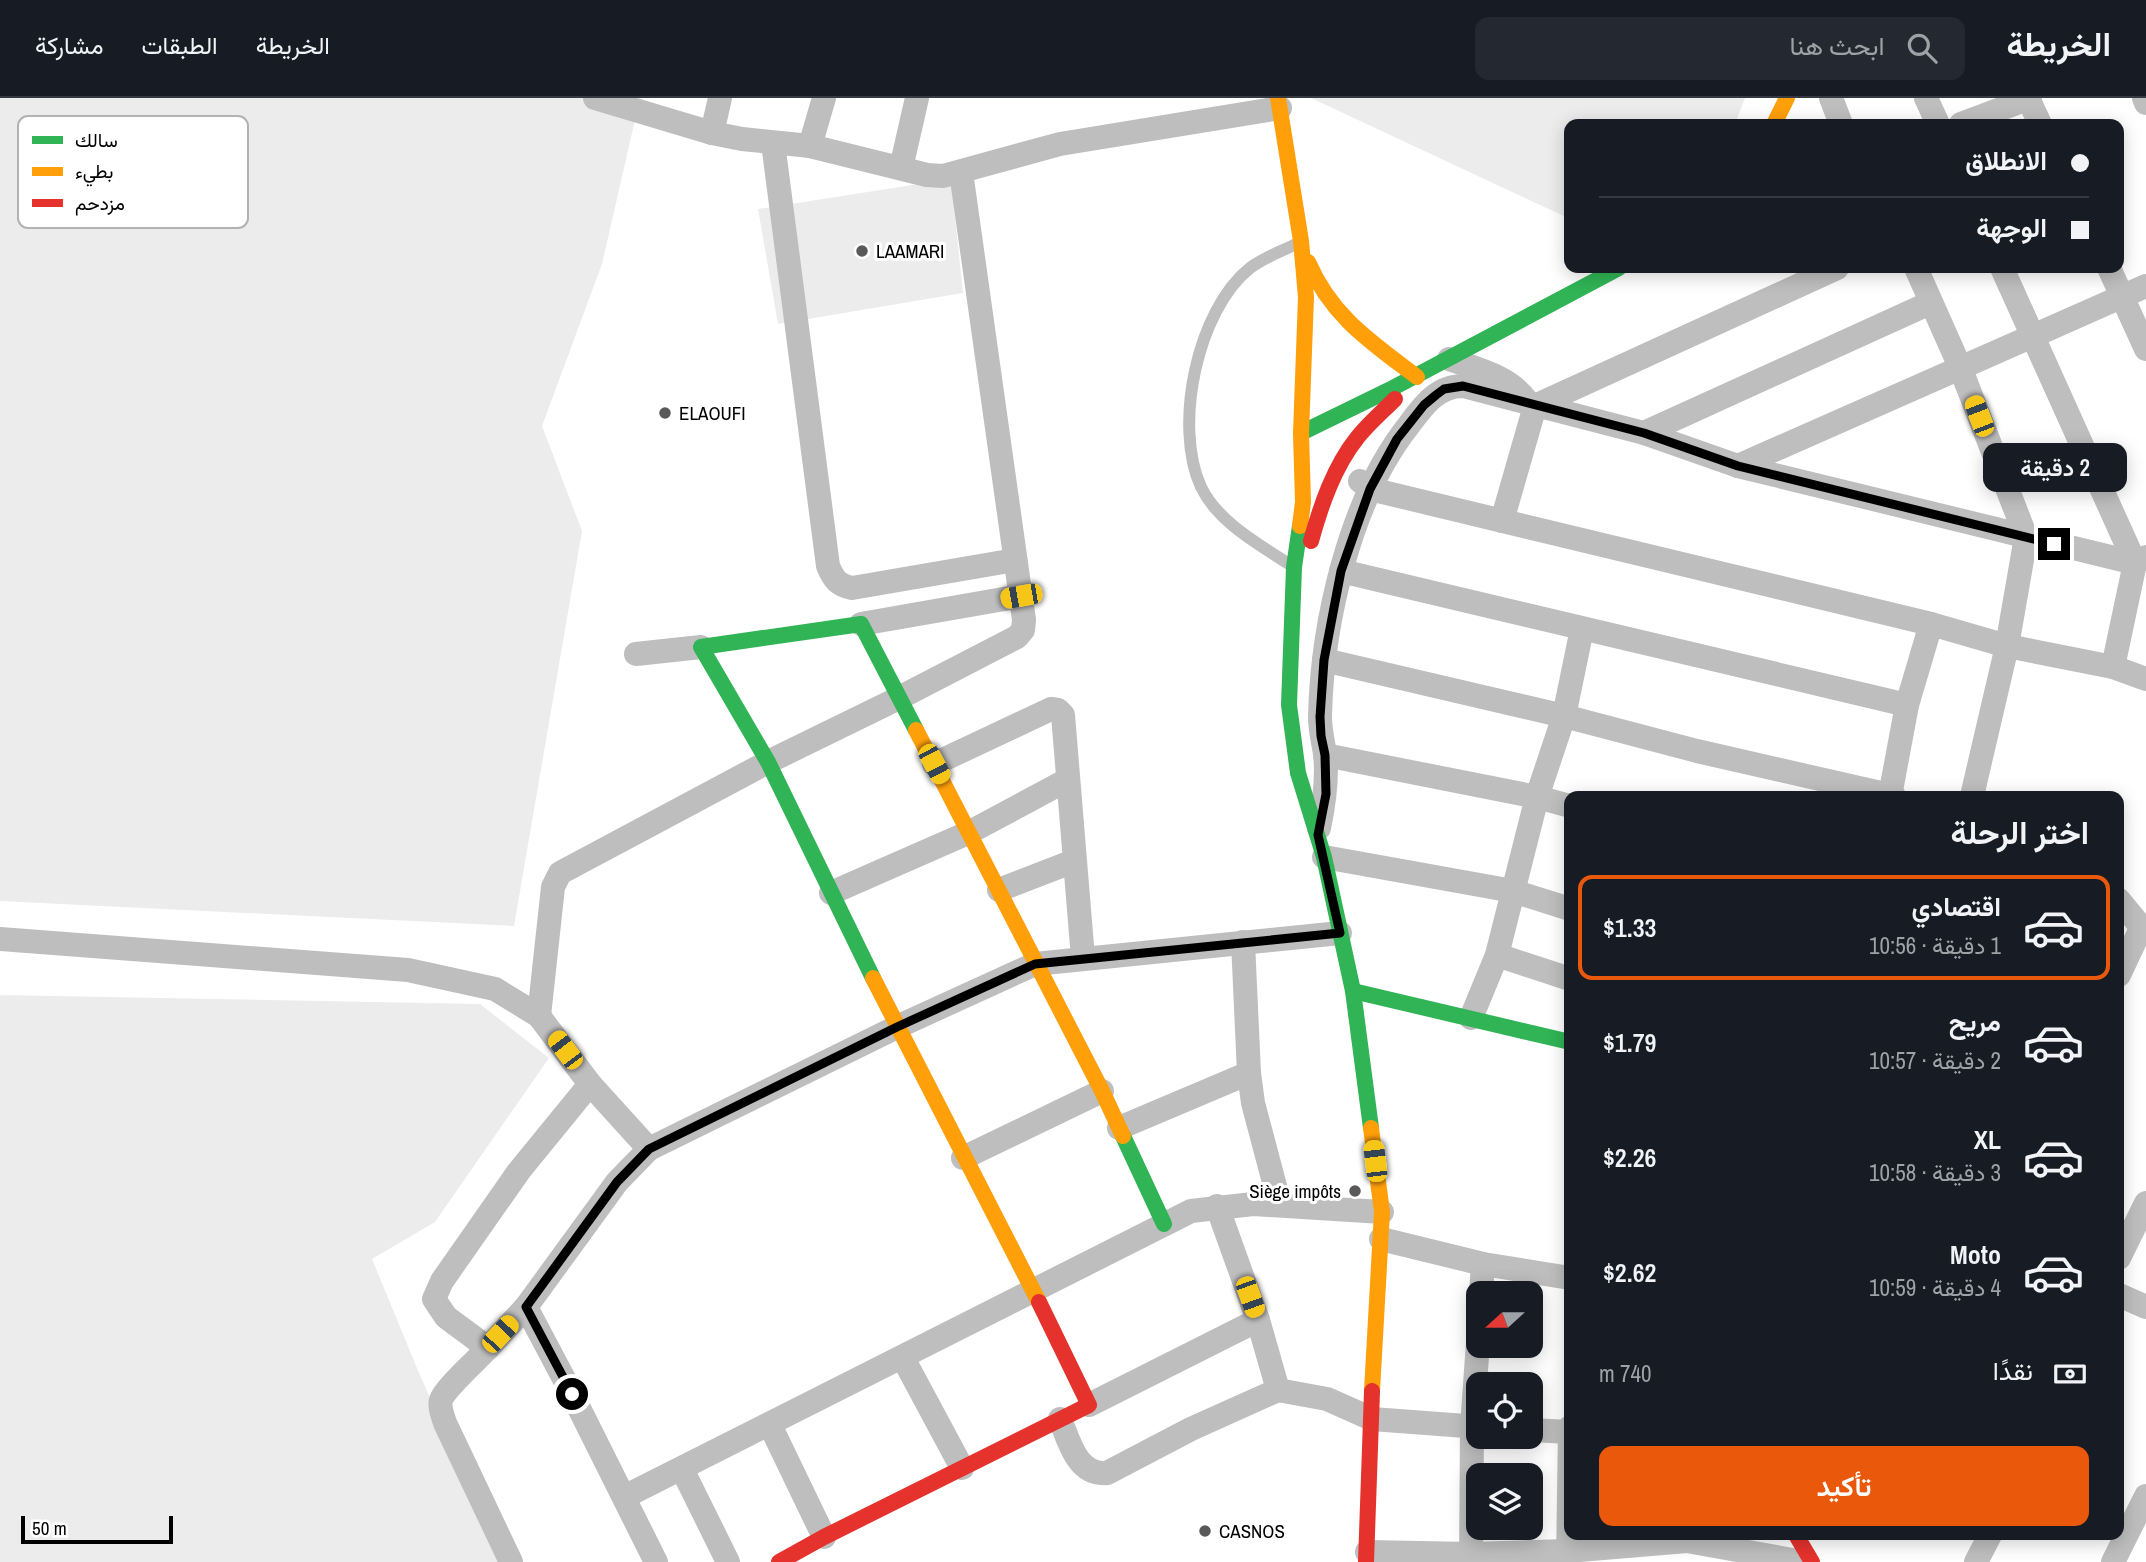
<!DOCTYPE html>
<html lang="ar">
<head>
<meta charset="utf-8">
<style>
  body { margin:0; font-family:"Archivo Narrow",Vazirmatn,sans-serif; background:#242831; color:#f1f3f6; direction:rtl; height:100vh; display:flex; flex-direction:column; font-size:26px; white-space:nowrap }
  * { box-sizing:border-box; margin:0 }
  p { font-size:23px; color:#9ea1a6 }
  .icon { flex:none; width:38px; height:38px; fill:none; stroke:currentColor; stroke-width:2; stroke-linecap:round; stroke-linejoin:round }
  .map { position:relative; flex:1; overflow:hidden; direction:ltr }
  .side { position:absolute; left:1564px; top:693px; width:560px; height:749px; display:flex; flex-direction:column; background:#171b24; border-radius:14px; box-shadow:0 4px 18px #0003; direction:rtl }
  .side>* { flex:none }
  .hud { position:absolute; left:1564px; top:21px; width:560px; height:154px; border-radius:14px; box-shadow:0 4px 18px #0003; direction:rtl; display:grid; align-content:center; height:154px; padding:0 35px; background:#171b24 }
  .needle { width:46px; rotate:249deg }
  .fabs { position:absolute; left:1466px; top:1183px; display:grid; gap:14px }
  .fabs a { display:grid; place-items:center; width:77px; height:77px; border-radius:14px; background:#171b24; box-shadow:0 4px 18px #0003; font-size:35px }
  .scale { position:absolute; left:21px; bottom:18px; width:152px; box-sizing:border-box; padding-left:7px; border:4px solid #000; border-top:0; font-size:19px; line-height:24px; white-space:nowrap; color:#000; -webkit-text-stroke:5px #fff; paint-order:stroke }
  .end { position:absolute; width:32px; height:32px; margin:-16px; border:9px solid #000; background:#fff; box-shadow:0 0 0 4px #fff }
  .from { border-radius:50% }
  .bubble { position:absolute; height:49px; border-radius:14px; background:#171b24; box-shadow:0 4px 18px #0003; font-size:23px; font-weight:600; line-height:49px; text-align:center; direction:rtl }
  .car { position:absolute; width:21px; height:42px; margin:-21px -10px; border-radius:9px; box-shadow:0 0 5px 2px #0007; background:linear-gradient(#f5c518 24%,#345 0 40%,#f5c518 0 76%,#345 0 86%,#f5c518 0) }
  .hud b { display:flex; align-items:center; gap:24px; height:66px; font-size:26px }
  .hud b+b { border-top:2px solid #363941 }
  .hud i { width:18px; height:18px; background:#f1f3f6 }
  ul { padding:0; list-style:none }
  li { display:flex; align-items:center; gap:21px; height:105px; margin:0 14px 10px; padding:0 21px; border:4px solid transparent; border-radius:14px }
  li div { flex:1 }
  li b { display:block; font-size:26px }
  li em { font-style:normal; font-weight:600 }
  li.on { border-color:#ea580c }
  li>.icon { width:63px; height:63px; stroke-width:1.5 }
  h2 { padding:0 35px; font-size:32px; line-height:84px }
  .pay { display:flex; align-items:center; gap:18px; height:77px; padding:0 35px; font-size:26px }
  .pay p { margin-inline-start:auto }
  .action { display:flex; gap:14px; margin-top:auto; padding:14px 35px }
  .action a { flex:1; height:80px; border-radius:14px; background:#ea580c; color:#fff; font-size:28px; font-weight:600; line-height:80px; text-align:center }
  header { display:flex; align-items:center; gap:42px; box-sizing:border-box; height:98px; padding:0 35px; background:#171b24; border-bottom:2px solid #363941 }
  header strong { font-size:33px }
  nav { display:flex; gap:38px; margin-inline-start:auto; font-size:24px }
  .search { width:490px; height:63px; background:#242831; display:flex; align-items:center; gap:18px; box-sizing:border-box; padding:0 24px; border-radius:14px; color:#9ea1a6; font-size:26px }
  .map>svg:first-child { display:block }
</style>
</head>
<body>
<header>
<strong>الخريطة</strong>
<div class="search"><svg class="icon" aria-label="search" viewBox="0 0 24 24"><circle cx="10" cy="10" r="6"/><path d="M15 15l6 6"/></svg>ابحث هنا</div>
<nav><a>الخريطة</a><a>الطبقات</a><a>مشاركة</a></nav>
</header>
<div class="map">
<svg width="2146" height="1464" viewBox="0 0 2146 1464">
  <rect width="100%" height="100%" fill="#fff"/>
  <g fill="#ececec">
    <polygon points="0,0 640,0 602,166 542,328 582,433 514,828 0,803"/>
    <polygon points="1311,0 1745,0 1735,26 1570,26 1570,121"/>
    <polygon points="951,81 963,195 778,226 758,111"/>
    <polygon points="0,897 480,906 549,960 435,1124 372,1161 419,1275 504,1464 0,1464"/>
  </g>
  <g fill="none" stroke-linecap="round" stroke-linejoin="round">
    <path stroke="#bebebe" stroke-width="12" d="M1289 466C1258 446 1218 424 1201 389 1173 328 1197 212 1250 170 1264 159 1283 153 1298 145"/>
    <g stroke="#bebebe" stroke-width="24">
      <polyline points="595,0 712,35 742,41 810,48 927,77 943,78 1060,46 1280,10"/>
      <polyline points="1831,0 1841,26"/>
      <polyline points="1926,0 1938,26"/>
      <polyline points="2028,0 2040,26"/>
      <polyline points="2144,0 2146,5"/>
      <polyline points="1961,26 2030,0"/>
      <polyline points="712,35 720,0"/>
      <path d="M773 45 828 468C834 482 838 487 852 490L1015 462"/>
      <polyline points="810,48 824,0"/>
      <polyline points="901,70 917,0"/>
      <polyline points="1916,170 1960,269 2026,439 2007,548 1972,698"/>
      <polyline points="2002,170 2135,465 2113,569"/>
      <polyline points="2109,170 2146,251"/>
      <path d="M1449 261C1477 271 1509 278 1527 303"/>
      <polyline points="1644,335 1930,205"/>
      <polyline points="1738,368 2146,188"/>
      <polyline points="1360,383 1370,391 1931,526 2007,548 2113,569 2146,581"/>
      <polyline points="1502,423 1535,308 1837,170"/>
      <polyline points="1341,473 1907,607"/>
      <polyline points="861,526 1021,498"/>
      <polyline points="636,556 701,549"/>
      <polyline points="1324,562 1564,618 1697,653 1894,698"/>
      <polyline points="1325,657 1537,699 1570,708"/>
      <polyline points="934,666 1051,611 1058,612 1063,617 1083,860"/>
      <polyline points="1890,698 1907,607 1931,526"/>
      <path d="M1319 730C1324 706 1328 681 1325 656 1323 643 1320 632 1320 619 1322 525 1350 401 1409 327 1423 308 1437 288 1463 288L1644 335 1738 368 2135 465 2146 459"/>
      <polyline points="1324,759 1513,793 1570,811"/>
      <polyline points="999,792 1074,763"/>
      <polyline points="831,795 970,734 1067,682"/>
      <polyline points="2119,802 2146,835"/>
      <polyline points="0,841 408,872 495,891 539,918 590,986 649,1051 897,929 1035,866 1340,835"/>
      <polyline points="1243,844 1249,975"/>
      <polyline points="1497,857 1537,699 1564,618 1582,531"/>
      <polyline points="2119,877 2142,828"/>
      <polyline points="539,918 553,789 560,775 768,664 899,600 1017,539 1023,532 1024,522 961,74"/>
      <polyline points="1471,920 1497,857 1570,881"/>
      <polyline points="1119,1030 1249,975 1253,1005 1280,1107"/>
      <polyline points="649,1051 617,1084 526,1209 572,1296 656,1464"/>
      <polyline points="963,1060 1102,993"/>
      <polyline points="1381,1141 1483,1166 1570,1180"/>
      <polyline points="2119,1160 2146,1105"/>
      <polyline points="1481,1195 1483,1166"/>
      <polyline points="2119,1197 2146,1209"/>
      <polyline points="526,1209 488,1250 446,1219 434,1201 442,1183 519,1073 590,986"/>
      <path d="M488 1250C478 1261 445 1290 441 1302 439 1310 443 1318 445 1325L511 1464"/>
      <polyline points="903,1260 962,1370"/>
      <polyline points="1278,1292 1327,1301 1372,1321 1479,1329"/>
      <polyline points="1089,1307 1258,1222"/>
      <path d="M1060 1321C1069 1343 1077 1378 1107 1375L1191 1331 1278 1292 1258 1222 1217 1108"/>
      <polyline points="770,1327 824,1439"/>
      <polyline points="1531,1332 1570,1334"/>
      <polyline points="682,1371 728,1464"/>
      <polyline points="624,1399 1191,1113 1253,1106 1382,1114"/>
      <polyline points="1367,1454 1472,1456 1568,1453 1687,1443 1804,1464"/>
      <polyline points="1471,1464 1472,1329 1479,1230"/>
      <polyline points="1568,1464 1570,1329"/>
      <polyline points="1976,1464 1990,1437"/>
      <polyline points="2113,1464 2146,1398"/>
    </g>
    <g stroke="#30b455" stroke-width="16">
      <polyline points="1301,335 1389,292 1619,170"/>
      <polyline points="1300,428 1294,469 1289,607 1298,675 1324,759 1353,893 1371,1030"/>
      <polyline points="873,880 768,664 701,549 861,526 916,632"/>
      <polyline points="1353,893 1570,944"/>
      <polyline points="1123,1038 1164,1126"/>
    </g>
    <g stroke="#ff9f0a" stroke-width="16">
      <polyline points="1278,0 1301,143 1306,199 1301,335 1303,404 1300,428"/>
      <polyline points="1774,26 1787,0"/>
      <path d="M1308 164C1332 219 1371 244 1417 279"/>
      <polyline points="916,632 1102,993 1123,1038"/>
      <polyline points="873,880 1039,1204"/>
      <polyline points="1371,1030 1382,1114 1372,1293"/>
    </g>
    <g stroke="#e5322d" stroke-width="16">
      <path d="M1311 443C1321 407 1334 369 1357 340 1368 326 1382 314 1395 301"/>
      <polyline points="1796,1437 1812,1464"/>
      <polyline points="779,1464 824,1439 1089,1307 1039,1204"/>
      <polyline points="1366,1464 1372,1293"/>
    </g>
  </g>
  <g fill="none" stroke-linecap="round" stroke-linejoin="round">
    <polyline stroke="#000" stroke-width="9" points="572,1296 526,1209 617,1084 649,1051 897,929 1035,866 1340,835 1318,737 1326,696 1325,657 1321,638 1320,619 1324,562 1341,473 1370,391 1397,341 1424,307 1436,297 1444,291 1463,288 1644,335 1738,368 2054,446"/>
  </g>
  <g fill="#595959" stroke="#fff" stroke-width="2.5">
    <circle cx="862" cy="153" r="7"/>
    <circle cx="665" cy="315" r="7"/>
    <circle cx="1355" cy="1093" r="7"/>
    <circle cx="1205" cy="1433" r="7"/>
  </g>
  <g text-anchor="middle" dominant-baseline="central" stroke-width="6" stroke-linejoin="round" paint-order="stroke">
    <g font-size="19" fill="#000" stroke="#fff" text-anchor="start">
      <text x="876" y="153">LAAMARI</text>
      <text x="679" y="315">ELAOUFI</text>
      <text x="1341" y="1093" text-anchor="end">Siège impôts</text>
      <text x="1219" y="1433">CASNOS</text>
    </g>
  </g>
  <rect x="18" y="18" width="230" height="112" rx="10" fill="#fff" stroke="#b2b2b2" stroke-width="2"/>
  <rect x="32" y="38" width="31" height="8" fill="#30b455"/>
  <rect x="32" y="69" width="31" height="9" fill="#ff9f0a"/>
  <rect x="32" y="101" width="31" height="8" fill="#e5322d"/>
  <g font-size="19" fill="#000">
    <text x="75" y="49">سالك</text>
    <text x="75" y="80">بطيء</text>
    <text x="75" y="112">مزدحم</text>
  </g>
</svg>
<div class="fabs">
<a><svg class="needle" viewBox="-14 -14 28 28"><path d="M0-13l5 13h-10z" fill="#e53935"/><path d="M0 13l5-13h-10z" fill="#9ea1a6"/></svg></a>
<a><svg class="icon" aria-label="locate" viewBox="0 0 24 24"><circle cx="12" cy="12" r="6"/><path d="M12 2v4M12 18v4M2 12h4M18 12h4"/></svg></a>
<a><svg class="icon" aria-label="layers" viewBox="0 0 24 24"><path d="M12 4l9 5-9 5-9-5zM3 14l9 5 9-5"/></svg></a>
</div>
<div class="scale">50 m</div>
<i class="end from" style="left:572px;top:1296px"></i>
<i class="end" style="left:2054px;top:446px"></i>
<div class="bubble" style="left:1983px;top:345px;width:144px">2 دقيقة</div>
<i class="car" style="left:1979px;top:318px;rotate:339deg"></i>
<i class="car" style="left:1021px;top:498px;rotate:260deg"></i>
<i class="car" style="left:934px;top:666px;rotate:152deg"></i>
<i class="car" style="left:565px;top:952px;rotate:323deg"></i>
<i class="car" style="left:1375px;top:1063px;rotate:353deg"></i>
<i class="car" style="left:1250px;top:1199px;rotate:160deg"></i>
<i class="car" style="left:500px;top:1236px;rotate:43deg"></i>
<div class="hud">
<b><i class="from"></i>الانطلاق</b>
<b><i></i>الوجهة</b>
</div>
<section class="side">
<h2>اختر الرحلة</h2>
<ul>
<li class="on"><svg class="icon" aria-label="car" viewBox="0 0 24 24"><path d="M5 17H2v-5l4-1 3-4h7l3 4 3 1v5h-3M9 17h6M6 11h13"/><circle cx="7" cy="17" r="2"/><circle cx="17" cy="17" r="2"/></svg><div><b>اقتصادي</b><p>1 دقيقة · 10:56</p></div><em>$1.33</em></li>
<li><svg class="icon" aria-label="car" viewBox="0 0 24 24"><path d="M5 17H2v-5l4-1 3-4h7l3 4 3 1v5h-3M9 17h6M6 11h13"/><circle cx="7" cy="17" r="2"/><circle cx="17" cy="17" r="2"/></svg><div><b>مريح</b><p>2 دقيقة · 10:57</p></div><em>$1.79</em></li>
<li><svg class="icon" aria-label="car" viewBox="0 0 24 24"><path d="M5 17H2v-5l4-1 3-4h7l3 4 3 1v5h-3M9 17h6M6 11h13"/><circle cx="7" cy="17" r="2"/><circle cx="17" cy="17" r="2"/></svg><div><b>XL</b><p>3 دقيقة · 10:58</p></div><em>$2.26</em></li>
<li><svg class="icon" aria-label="car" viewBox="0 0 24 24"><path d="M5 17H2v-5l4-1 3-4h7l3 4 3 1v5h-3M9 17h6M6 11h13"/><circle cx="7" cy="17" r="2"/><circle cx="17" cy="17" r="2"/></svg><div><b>Moto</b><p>4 دقيقة · 10:59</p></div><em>$2.62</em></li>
</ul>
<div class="pay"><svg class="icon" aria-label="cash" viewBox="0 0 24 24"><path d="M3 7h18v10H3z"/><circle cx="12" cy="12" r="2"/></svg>نقدًا<p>740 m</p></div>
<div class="action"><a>تأكيد</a></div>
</section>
</div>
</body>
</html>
